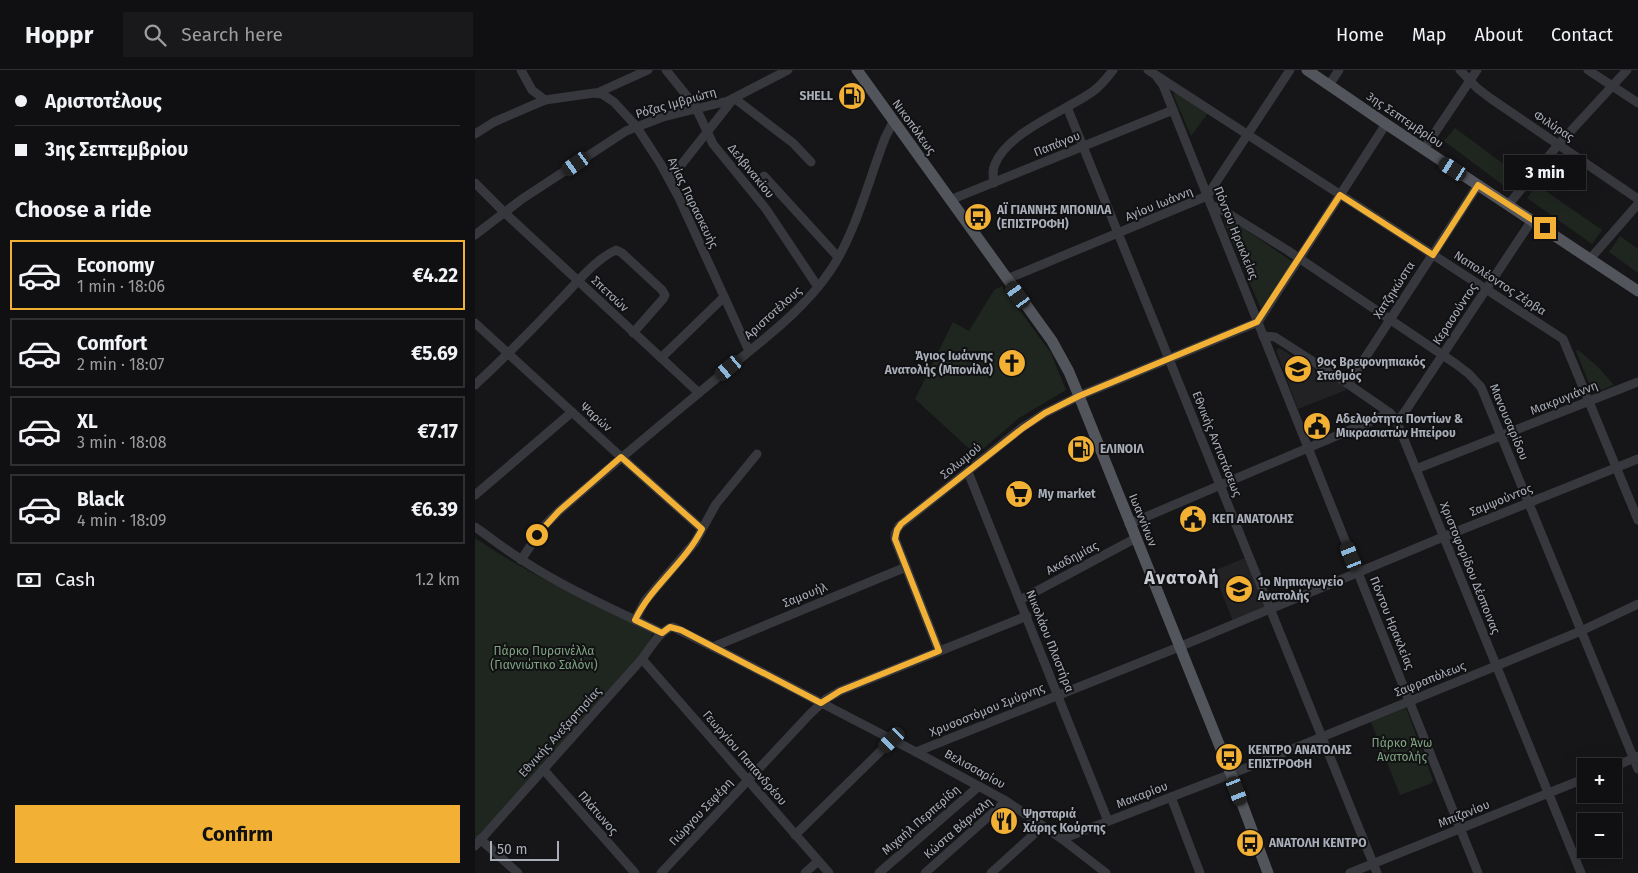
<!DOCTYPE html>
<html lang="en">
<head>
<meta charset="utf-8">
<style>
  body { margin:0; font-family:"Fira Sans",sans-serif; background:#19191b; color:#f1f3f6; height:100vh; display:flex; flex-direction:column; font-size:19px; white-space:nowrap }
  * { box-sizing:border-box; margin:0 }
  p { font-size:16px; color:#9c9d9f }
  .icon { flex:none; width:28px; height:28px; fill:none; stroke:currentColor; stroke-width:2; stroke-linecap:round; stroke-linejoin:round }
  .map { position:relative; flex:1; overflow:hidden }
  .panel { display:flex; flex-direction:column; background:#101012; width:475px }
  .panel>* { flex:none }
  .banner { display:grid; align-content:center; height:110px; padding:0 15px; background:#101012 }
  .buttons { position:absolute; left:1102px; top:688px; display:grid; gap:10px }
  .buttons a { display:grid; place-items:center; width:45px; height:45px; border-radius:0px; background:#101012; box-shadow:0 5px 20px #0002,0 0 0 1px #303032; font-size:25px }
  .scale { position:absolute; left:15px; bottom:12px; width:69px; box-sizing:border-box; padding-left:5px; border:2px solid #a8adb8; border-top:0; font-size:14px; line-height:18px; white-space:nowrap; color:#a8adb8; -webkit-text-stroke:4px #111113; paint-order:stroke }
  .end { position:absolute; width:22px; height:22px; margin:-11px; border:6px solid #f2b134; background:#111; box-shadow:0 0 0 2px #111 }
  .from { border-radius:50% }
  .bubble { position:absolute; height:35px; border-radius:0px; background:#101012; box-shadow:0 5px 20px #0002,0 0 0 1px #303032; font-size:16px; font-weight:700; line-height:35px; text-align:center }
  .car { position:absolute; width:15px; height:30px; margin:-15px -8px; border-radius:6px; box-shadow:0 0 4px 1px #0007; background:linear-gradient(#222 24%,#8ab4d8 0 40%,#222 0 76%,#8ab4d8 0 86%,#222 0) }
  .banner b { display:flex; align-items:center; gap:18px; height:48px; font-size:19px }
  .banner b+b { border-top:1px solid #303032 }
  .banner i { width:12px; height:12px; background:#f1f3f6 }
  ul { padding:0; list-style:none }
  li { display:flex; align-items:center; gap:15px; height:70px; margin:0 10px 8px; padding:0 5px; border:2px solid #303032; border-radius:0px }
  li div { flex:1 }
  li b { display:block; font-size:19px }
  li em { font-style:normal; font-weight:700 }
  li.active { border-color:#f2b134 }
  li>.icon { width:45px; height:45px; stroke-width:1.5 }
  h2 { padding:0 15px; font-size:22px; line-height:60px }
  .pay { display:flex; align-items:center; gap:12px; height:55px; padding:0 15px; font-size:19px }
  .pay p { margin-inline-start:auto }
  .button { display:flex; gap:10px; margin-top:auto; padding:10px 15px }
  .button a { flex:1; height:58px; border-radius:0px; background:#f2b134; color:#111; font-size:20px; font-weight:700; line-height:58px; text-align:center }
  header { display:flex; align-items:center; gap:30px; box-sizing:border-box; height:70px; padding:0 25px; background:#101012; border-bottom:1px solid #303032 }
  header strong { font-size:24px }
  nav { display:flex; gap:28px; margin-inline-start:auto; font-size:18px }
  .search { width:350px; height:45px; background:#19191b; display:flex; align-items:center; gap:12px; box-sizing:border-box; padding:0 18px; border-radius:0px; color:#9c9d9f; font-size:19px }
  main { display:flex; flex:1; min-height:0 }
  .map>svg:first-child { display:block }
</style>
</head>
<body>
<header>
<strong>Hoppr</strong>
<div class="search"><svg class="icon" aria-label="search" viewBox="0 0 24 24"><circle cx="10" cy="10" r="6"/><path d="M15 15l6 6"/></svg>Search here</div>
<nav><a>Home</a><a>Map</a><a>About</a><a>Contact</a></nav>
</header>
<main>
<section class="panel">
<div class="banner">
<b><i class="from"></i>Αριστοτέλους</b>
<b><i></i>3ης Σεπτεμβρίου</b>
</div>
<h2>Choose a ride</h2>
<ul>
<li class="active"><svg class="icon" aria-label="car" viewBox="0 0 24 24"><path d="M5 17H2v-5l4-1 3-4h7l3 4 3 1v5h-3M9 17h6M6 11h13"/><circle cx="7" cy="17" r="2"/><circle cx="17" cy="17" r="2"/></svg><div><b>Economy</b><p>1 min · 18:06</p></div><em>€4.22</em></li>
<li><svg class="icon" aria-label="car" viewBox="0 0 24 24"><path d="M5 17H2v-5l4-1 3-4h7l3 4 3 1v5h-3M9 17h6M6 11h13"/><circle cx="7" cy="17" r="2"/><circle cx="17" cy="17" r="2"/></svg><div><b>Comfort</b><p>2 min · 18:07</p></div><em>€5.69</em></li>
<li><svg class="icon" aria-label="car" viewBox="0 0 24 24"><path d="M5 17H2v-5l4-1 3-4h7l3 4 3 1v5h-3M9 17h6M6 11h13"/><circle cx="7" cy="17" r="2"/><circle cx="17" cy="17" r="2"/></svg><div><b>XL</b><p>3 min · 18:08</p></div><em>€7.17</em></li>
<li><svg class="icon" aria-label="car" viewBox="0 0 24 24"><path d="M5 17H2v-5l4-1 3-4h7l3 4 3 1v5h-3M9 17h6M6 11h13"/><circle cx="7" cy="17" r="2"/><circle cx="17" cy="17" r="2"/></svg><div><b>Black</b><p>4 min · 18:09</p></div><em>€6.39</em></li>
</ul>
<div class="pay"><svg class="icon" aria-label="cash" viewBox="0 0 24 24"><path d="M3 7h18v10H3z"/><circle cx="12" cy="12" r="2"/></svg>Cash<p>1.2 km</p></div>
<div class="button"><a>Confirm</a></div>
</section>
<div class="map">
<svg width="1163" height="803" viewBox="0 0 1163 803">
  <rect width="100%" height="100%" fill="#161618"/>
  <g fill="#222225">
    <polygon points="804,278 870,317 871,320 823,339 801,280"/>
    <polygon points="770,488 790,538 758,551 738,501"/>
  </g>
  <g fill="#1e261f">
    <polygon points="701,23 733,43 716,66 698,24"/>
    <polygon points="980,58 1046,107 1036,121 969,71"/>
    <polygon points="1062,115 1127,160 1117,174 1052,128"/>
    <polygon points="750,146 818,192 786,239 749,152"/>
    <polygon points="1145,166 1163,179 1163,203 1134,182"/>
    <polygon points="527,216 576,283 591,320 544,348 501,385 440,329 478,252 494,261 519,220"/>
    <polygon points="1103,280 1122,296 1139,315 1118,323 1101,281"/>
    <path d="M0 468C56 506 116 533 176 562L177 566 166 584 0 770Z"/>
    <polygon points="931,638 958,710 957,713 925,725 896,652"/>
  </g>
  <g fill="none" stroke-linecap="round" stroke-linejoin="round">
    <g stroke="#37383d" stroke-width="9">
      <polyline points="46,0 57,20 70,30"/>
      <polyline points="191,0 220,36 238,74 291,139 343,217"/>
      <polyline points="673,0 1088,269 1163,450"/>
      <polyline points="985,0 1002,18 1015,28 1163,129"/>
      <polyline points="1113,0 1163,33"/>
      <polyline points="682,7 688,15 698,40 1003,803"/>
      <polyline points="854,15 864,0"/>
      <polyline points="122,23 173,0"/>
      <polyline points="592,37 902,803"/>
      <polyline points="0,64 19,52 70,30 119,23 127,24 139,32 161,56 185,93 203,126 274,281"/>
      <polyline points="949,79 1002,0"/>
      <polyline points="289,106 363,187"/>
      <polyline points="195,109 259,28 318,73 336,92"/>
      <polyline points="0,113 30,143 224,323"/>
      <path d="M519 113C518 106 517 100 520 94 533 62 590 41 617 22 626 16 632 8 638 0"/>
      <polyline points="475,130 698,40"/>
      <polyline points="736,135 754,144 812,180 981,294 994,304 1006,317 1163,699"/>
      <polyline points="1033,135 1083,75 1152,0"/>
      <polyline points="0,165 47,129 151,61 188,47 253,31 313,0"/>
      <polyline points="1115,189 1163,134"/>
      <polyline points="532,209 732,126 815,0"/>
      <polyline points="0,253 146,387 227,459"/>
      <polyline points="788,266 800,267 873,314 915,343 921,350 1106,803"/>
      <polyline points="186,288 249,227"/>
      <polyline points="873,314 1003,115"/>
      <path d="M0 315C29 288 57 260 84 231 101 214 119 190 141 180L147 183 187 220 190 225 188 229 158 263"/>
      <polyline points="922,352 931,340 1057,150"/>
      <polyline points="941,399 1163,312"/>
      <polyline points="493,402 633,751"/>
      <polyline points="0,425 97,342"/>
      <polyline points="654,454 915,343"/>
      <path d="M0 457C16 468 31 480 47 490 91 519 140 540 187 563"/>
      <path d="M46 490 68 457 84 441C138 394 194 348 249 302 286 271 328 241 355 201 380 165 394 109 410 68L418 52"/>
      <polyline points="545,530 661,468"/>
      <polyline points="160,550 170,531 220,472 241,434 282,384"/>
      <polyline points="238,577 431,497"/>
      <polyline points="464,581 420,469 420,464 424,456 548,357 570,343 604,326 783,252 911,54"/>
      <polyline points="167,589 354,803"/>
      <polyline points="441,682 704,577 968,467 1163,389"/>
      <polyline points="1139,697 1163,686"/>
      <polyline points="68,699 160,803"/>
      <polyline points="696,727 725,803"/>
      <polyline points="320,765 417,670"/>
      <polyline points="5,769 43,803"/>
      <polyline points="587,769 756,704 1021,596 1106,561 1163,534"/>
      <path d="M0 776 167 589C174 580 186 558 198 557L260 588 441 682 531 731 587 769 631 803"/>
      <polyline points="186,803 335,644 351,629 365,621 552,546"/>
      <polyline points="330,803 343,791"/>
      <polyline points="404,803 504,716"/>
      <polyline points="450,803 531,731"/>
      <polyline points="516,803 568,756"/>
      <polyline points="875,803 1111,708"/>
    </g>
    <g stroke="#53555c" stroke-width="11">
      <polyline points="382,0 577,271 594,302 604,326 756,704 793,803"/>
      <polyline points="832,0 911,54 1163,221"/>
    </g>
  </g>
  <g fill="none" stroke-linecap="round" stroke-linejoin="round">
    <path stroke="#f2b134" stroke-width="6" d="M62 465 84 441 146 387 227 459C210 493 177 515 160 550L187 563 195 557 206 560 346 633 365 621 464 581 420 469 422 460 426 454 548 358 570 343 604 326 782 252 865 125 958 185 1003 115 1070 158"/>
  </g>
  <defs>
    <g id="fuel-disc" transform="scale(1.4375)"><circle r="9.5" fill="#f2b134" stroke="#111113"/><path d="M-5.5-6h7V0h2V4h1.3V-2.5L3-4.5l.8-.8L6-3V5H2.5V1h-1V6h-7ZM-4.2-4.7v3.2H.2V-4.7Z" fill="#111"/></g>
    <g id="bus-disc" transform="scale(1.4375)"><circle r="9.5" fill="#f2b134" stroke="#111113"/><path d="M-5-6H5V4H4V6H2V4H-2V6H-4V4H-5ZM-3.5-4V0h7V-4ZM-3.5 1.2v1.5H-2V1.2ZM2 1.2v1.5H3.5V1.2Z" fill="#111"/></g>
    <g id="church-disc" transform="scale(1.4375)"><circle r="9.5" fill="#f2b134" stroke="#111113"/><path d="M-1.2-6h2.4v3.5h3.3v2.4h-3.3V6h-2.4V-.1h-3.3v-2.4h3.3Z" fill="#111"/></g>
    <g id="school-disc" transform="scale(1.4375)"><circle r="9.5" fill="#f2b134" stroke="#111113"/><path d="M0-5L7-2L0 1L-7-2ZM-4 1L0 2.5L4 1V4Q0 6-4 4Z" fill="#111"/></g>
    <g id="civic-disc" transform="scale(1.4375)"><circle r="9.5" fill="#f2b134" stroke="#111113"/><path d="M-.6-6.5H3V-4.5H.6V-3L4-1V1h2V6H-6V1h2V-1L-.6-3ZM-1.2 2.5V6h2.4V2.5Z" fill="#111"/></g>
    <g id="supermarket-disc" transform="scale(1.4375)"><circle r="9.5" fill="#f2b134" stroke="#111113"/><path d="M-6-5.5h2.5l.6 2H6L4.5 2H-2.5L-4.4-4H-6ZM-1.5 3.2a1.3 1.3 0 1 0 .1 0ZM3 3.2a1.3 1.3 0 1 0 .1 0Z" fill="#111"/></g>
    <g id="restaurant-disc" transform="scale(1.4375)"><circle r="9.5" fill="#f2b134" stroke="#111113"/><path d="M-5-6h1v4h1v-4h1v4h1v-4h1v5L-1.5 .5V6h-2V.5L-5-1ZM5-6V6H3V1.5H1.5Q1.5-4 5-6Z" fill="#111"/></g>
  </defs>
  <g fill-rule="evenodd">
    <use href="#fuel-disc" x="377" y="26"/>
    <use href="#bus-disc" x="503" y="147"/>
    <use href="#church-disc" x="537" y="293"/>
    <use href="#school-disc" x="823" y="299"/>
    <use href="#civic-disc" x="842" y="356"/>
    <use href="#fuel-disc" x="606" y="379"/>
    <use href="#supermarket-disc" x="544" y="424"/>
    <use href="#civic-disc" x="718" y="449"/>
    <use href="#school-disc" x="764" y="519"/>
    <use href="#bus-disc" x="754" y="687"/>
    <use href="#restaurant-disc" x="529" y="751"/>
    <use href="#bus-disc" x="775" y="773"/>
  </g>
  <g text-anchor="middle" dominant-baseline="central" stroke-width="4" stroke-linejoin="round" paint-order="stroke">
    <g font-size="12" font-weight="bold" fill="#a8adb8" stroke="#111113" text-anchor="start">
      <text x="358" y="26" text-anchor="end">SHELL</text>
      <text x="522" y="140">ΑΪ ΓΙΑΝΝΗΣ ΜΠΟΝΙΛΑ<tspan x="522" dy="14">(ΕΠΙΣΤΡΟΦΗ)</tspan></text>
      <text x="518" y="286" text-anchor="end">Άγιος Ιωάννης<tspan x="518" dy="14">Ανατολής (Μπονίλα)</tspan></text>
      <text x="842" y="292">9ος Βρεφονηπιακός<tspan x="842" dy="14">Σταθμός</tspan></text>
      <text x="861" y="349">Αδελφότητα Ποντίων &amp;<tspan x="861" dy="14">Μικρασιατών Ηπείρου</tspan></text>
      <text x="625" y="379">ΕΛΙΝΟΙΛ</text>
      <text x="563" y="424">My market</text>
      <text x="737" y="449">ΚΕΠ ΑΝΑΤΟΛΗΣ</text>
      <text x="783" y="512">1ο Νηπιαγωγείο<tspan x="783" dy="14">Ανατολής</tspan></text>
      <text x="773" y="680">ΚΕΝΤΡΟ ΑΝΑΤΟΛΗΣ<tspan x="773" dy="14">ΕΠΙΣΤΡΟΦΗ</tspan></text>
      <text x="548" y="744">Ψησταριά<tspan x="548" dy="14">Χάρης Κούρτης</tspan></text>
      <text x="794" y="773">ΑΝΑΤΟΛΗ ΚΕΝΤΡΟ</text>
    </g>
    <g font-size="12" fill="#a8adb8" stroke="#111113">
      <text transform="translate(201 33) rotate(-16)">Ρόζας Ιμβριώτη</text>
      <text transform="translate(930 50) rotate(34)">3ης Σεπτεμβρίου</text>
      <text transform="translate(1079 56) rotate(33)">Φιλύρας</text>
      <text transform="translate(439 57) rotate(54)">Νικοπόλεως</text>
      <text transform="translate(582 74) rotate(-22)">Παπάγου</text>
      <text transform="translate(276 101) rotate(51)">Δελβινακίου</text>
      <text transform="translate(218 133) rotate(64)">Αγίας Παρασκευής</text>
      <text transform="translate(684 134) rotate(-22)">Αγίου Ιωάννη</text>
      <text transform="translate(761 163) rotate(68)">Πόντου Ηρακλείας</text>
      <text transform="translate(1025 213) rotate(33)">Ναπολέοντος Ζέρβα</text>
      <text transform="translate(919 220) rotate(-57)">Χατζηκώστα</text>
      <text transform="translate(135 224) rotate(43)">Σπετσών</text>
      <text transform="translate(298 243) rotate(-42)">Αριστοτέλους</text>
      <text transform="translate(980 244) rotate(-57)">Κερασούντος</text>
      <text transform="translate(1089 328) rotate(-22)">Μακρυγιάννη</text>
      <text transform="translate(121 347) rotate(42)">Ψαρών</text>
      <text transform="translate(1034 352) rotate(67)">Μανουσαρίδου</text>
      <text transform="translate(742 374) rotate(68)">Εθνικής Αντιστάσεως</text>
      <text transform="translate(486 391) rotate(-39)">Σολωμού</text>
      <text transform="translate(1026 430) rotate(-22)">Σαμψούντος</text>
      <text transform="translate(668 450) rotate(68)">Ιωαννίνων</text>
      <text transform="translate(597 488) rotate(-28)">Ακαδημίας</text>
      <text transform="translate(995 498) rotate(68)">Χριστοφορίδου Δέσποινας</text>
      <text transform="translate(330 525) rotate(-22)">Σαμουήλ</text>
      <text transform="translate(917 553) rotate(68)">Πόντου Ηρακλείας</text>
      <text transform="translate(575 571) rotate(68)">Νικολάου Πλαστήρα</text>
      <text transform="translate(955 609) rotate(-22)">Σαφραπόλεως</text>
      <text transform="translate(512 640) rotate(-22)">Χρυσοστόμου Σμύρνης</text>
      <text transform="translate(85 662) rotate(-48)">Εθνικής Ανεξαρτησίας</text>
      <text transform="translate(270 688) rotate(49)">Γεωργίου Παπανδρέου</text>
      <text transform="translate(500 699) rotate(29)">Βελισσαρίου</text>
      <text transform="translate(667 725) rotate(-21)">Μακαρίου</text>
      <text transform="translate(226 742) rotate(-47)">Γιώργου Σεφέρη</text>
      <text transform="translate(123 743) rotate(49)">Πλάτωνος</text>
      <text transform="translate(989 744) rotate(-22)">Μπιζανίου</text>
      <text transform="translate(446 750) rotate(-41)">Μιχαήλ Περπερίδη</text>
      <text transform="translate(483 758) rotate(-41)">Κώστα Βάρναλη</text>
    </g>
    <g font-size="12" fill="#7fa381" stroke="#111113">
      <text x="69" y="581">Πάρκο Πυρσινέλλα<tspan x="69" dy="14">(Γιαννιώτικο Σαλόνι)</tspan></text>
      <text x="927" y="673">Πάρκο Άνω<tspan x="927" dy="14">Ανατολής</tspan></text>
    </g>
    <g font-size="18" font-weight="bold" letter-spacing="1" fill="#c9ccd4" stroke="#111113">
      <text x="707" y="508">Ανατολή</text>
    </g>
  </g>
</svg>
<div class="buttons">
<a>+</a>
<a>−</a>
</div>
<div class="scale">50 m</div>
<i class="end from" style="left:62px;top:465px"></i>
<i class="end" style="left:1070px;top:158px"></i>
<div class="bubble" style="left:1029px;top:85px;width:82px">3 min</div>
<i class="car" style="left:101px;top:94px;rotate:235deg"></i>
<i class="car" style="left:978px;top:99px;rotate:303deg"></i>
<i class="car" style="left:543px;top:225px;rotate:324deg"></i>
<i class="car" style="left:254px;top:298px;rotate:230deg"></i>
<i class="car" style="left:876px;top:486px;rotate:338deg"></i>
<i class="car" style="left:417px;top:670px;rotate:226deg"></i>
<i class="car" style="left:762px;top:721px;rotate:159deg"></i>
</div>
</main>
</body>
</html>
